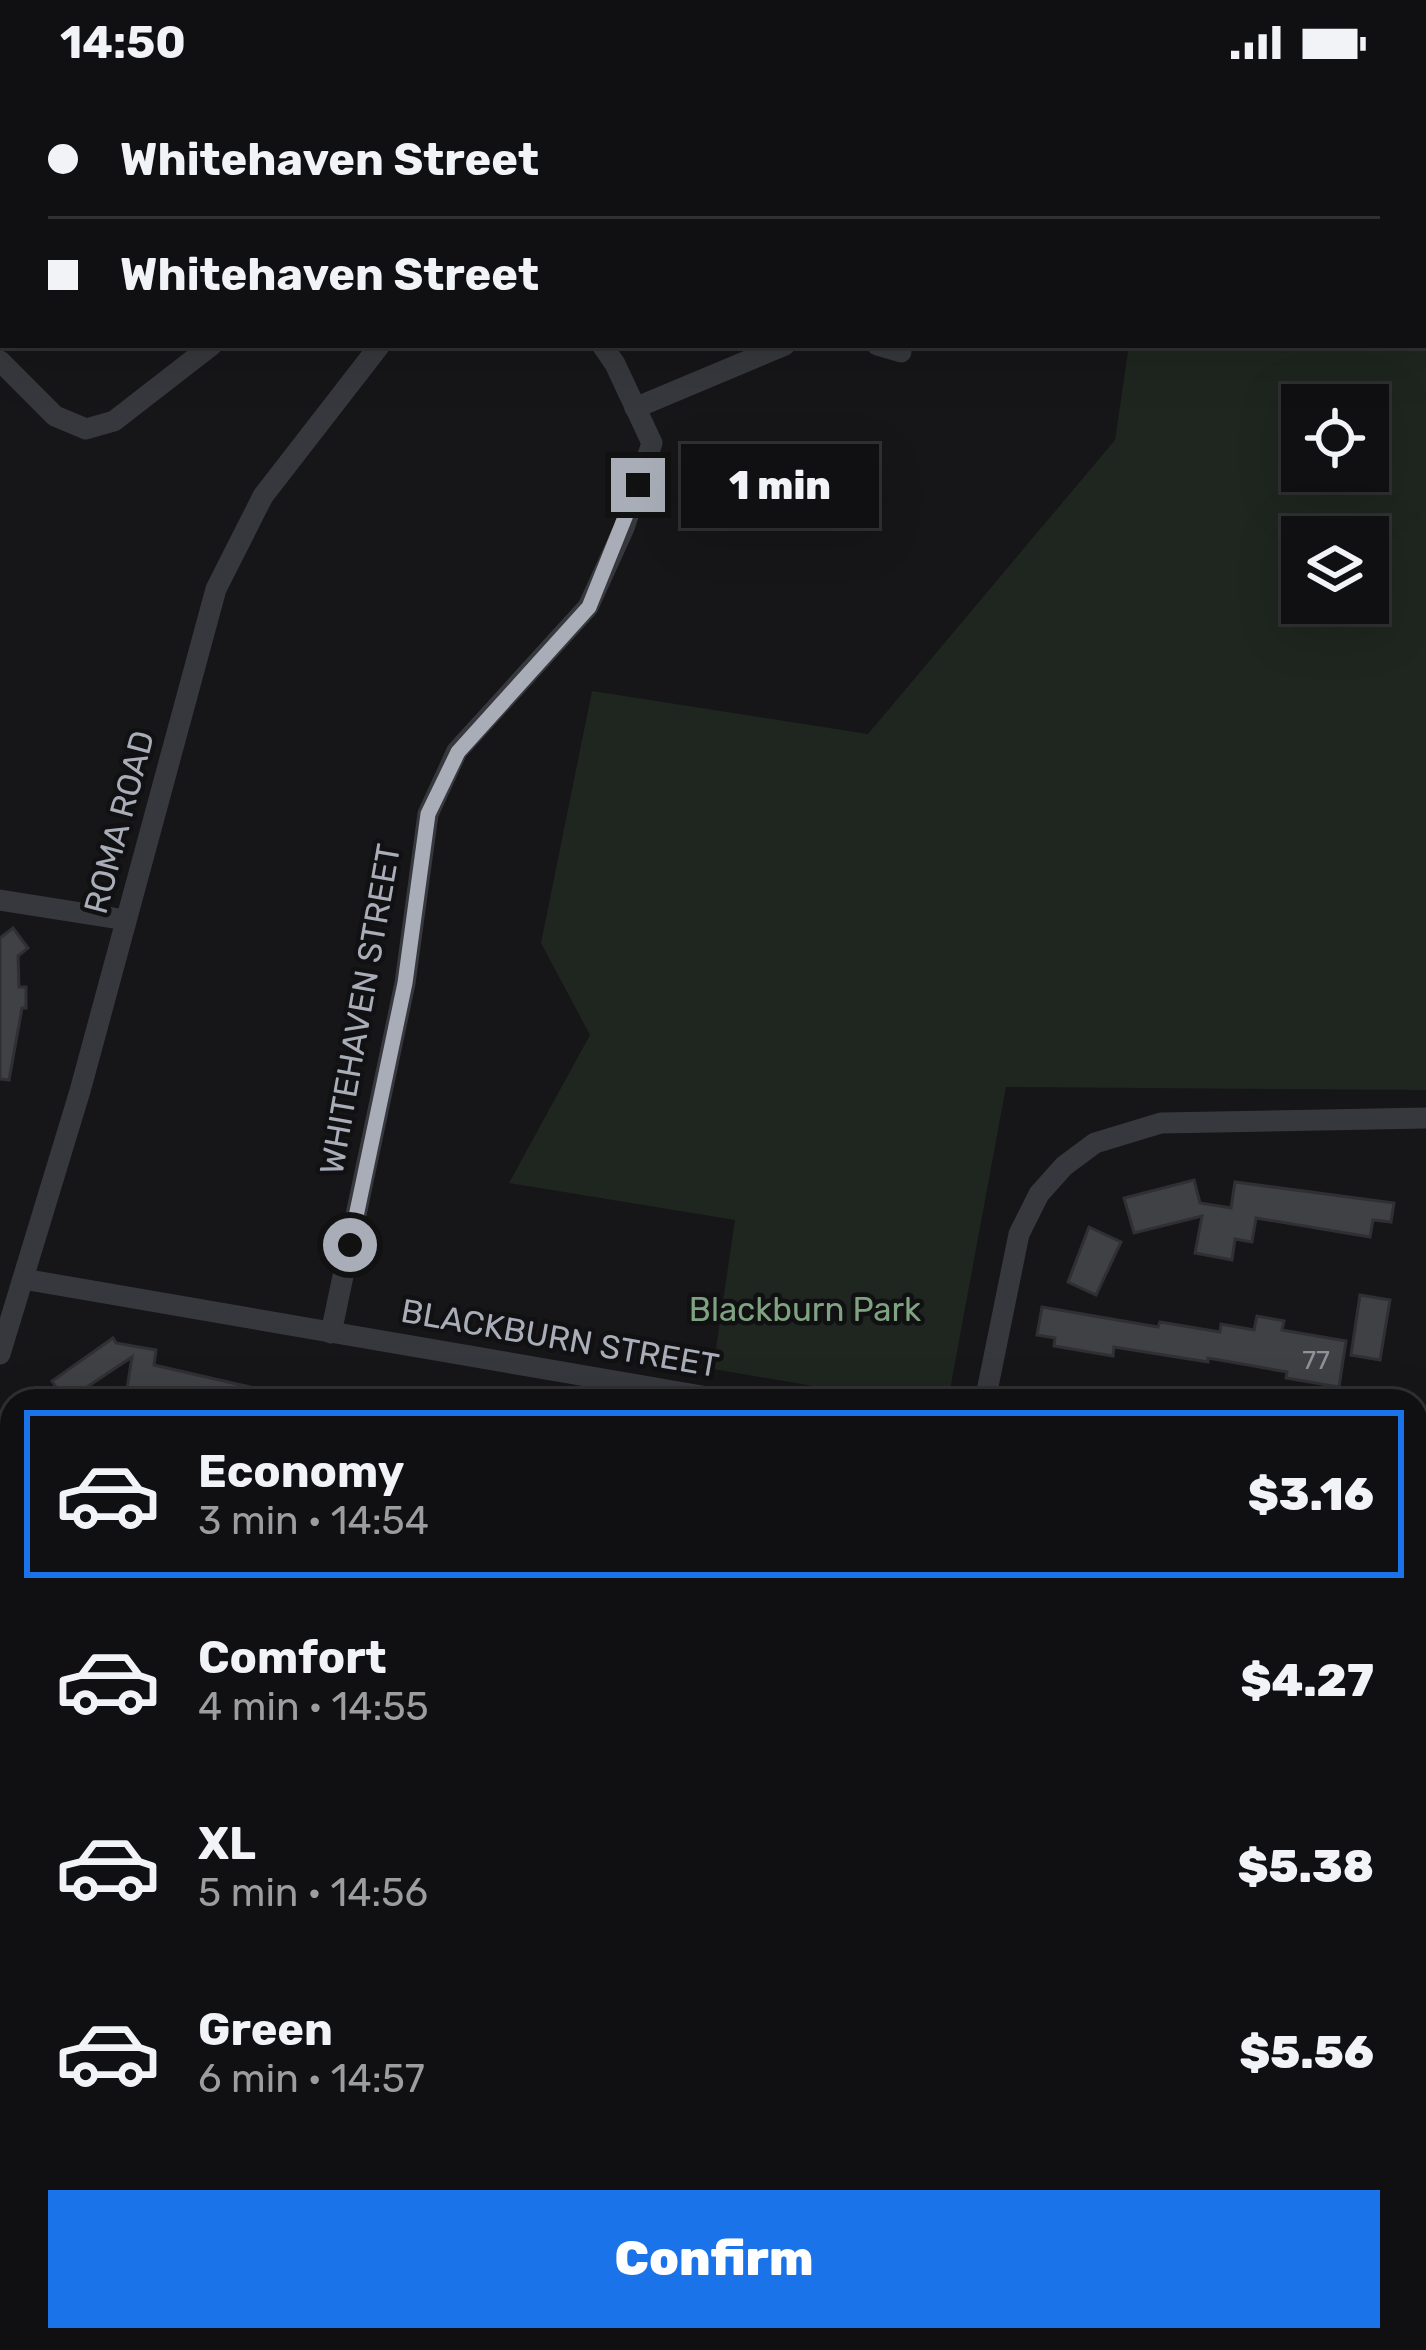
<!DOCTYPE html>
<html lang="en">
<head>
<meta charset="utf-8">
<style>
  body { margin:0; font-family:Rubik,sans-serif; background:#19191b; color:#f1f3f6; height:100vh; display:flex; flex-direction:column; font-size:45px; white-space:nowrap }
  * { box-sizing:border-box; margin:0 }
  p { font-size:39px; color:#9c9d9f }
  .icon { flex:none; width:66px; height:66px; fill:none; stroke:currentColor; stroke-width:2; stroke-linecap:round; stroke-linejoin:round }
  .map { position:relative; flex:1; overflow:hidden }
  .drawer { position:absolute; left:0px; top:1305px; width:1428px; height:963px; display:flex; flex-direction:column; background:#101012; border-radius:36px 36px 0 0; box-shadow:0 12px 48px #0002,0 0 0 3px #303032 }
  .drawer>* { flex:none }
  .banner { position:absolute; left:0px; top:0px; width:1428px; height:264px; box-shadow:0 12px 48px #0002,0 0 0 3px #303032; display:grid; align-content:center; height:264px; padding:0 48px; background:#101012 }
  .fabs { position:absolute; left:1281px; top:300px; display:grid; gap:24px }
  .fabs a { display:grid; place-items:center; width:108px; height:108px; border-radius:0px; background:#101012; box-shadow:0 12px 48px #0002,0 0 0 3px #303032; font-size:60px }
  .end { position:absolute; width:54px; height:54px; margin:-27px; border:15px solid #a8adb8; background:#111; box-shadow:0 0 0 6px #111 }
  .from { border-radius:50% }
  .bubble { position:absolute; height:84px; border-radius:0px; background:#101012; box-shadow:0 12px 48px #0002,0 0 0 3px #303032; font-size:39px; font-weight:800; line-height:84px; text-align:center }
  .banner b { display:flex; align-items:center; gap:42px; height:114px; font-size:45px }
  .banner b+b { border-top:3px solid #303032 }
  .banner i { width:30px; height:30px; background:#f1f3f6 }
  ul { padding:21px 0 0; list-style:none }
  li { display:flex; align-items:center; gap:36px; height:168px; margin:0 24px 18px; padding:0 24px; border:6px solid transparent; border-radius:0px }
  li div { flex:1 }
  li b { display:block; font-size:45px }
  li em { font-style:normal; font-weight:800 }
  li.active { border-color:#1a73e8 }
  li>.icon { width:108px; height:108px; stroke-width:1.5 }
  .button { display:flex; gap:24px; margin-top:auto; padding:24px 48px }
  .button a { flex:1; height:138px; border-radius:0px; background:#1a73e8; color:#fff; font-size:48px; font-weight:800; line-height:138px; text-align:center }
  .status { display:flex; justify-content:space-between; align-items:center; height:84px; padding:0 60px; background:#101012; direction:ltr }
  .status svg { height:33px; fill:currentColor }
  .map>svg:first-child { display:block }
</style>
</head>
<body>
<div class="status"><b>14:50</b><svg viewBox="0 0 49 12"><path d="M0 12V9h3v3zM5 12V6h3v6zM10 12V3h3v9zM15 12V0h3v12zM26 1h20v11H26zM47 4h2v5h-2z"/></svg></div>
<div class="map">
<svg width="1426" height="2266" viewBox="0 0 1426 2266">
  <rect width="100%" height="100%" fill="#161618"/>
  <g fill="#1e261f" fill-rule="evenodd">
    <path d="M935 0H1426V1006L1006 1003 949 1311 943 1317H902L713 1285 735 1136 509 1099 590 951 541 859 592 607 868 650 1115 356 1129 261H1425V3H931ZM1302 321H1368V387H1302ZM1302 453H1368V519H1302Z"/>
    <polygon points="1416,1378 1426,1378 1426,1529 1416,1582"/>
  </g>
  <g fill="#404145" stroke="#303034" stroke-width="3">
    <polygon points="13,844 28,864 18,872 19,903 26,903 26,924 22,924 9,996 0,995 0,854"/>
    <polygon points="1194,1096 1200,1119 1231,1124 1235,1098 1394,1119 1391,1138 1373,1136 1370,1153 1256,1134 1252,1158 1235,1155 1232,1176 1195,1169 1202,1132 1134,1149 1124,1114"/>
    <polygon points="1089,1143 1121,1158 1096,1211 1068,1198"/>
    <polygon points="1360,1211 1390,1216 1380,1276 1351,1271"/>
    <polygon points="1042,1223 1158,1243 1160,1238 1220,1248 1221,1240 1254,1246 1257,1232 1284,1237 1282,1246 1346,1257 1339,1303 1286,1294 1287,1288 1208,1274 1208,1278 1114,1263 1113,1272 1054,1262 1055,1254 1037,1251"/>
    <polygon points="113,1254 116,1259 156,1266 154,1281 272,1308 272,1317 125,1317 132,1273 66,1317 52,1297"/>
  </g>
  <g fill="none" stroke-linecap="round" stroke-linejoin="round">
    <g stroke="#3d3f44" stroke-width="3" stroke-dasharray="6 9" stroke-linecap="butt">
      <polyline points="1264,0 1308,3"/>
      <polyline points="1250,3 1262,0"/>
      <polyline points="1425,11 1426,11"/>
      <polyline points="1416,1815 1426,1817"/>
    </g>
    <g stroke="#37383d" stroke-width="21">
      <polyline points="551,0 551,3"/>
      <polyline points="0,201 3,200"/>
      <polyline points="877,261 901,268"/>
      <polyline points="0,277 55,332 86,345 114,337 212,261"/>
      <polyline points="635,324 785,261"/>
      <polyline points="0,816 126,836"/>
      <polyline points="23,1195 731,1317"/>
      <polyline points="331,1249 405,899 428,730 457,667 588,523 624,444 652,359 615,280 602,261"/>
      <polyline points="0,1270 80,1007 216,505 263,412 380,261"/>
      <polyline points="986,1312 1015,1317"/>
      <polyline points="985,1317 1019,1150 1039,1110 1064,1082 1095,1059 1161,1039 1426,1034"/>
      <polyline points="1416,1361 1426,1361"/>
      <polyline points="0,1560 12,1562"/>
      <polyline points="568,2266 570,2256"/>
      <polyline points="817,2266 819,2256"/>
    </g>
  </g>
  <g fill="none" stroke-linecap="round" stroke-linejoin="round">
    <polyline stroke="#a8adb8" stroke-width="15" points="350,1161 405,899 428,730 458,668 589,523 638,401"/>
  </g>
  <g text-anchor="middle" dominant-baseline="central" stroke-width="9" stroke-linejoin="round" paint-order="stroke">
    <g font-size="27" fill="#8e929b">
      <text x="1316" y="1276">77</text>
    </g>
    <g font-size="33" fill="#a8adb8" stroke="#111113">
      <text transform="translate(119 738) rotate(-75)">ROMA ROAD</text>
      <text transform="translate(360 925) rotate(-80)">WHITEHAVEN STREET</text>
      <text transform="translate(560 1254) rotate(10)">BLACKBURN STREET</text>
    </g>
    <g font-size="33" fill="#7fa381" stroke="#111113">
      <text x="805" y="1225">Blackburn Park</text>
    </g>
  </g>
</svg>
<div class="fabs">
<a><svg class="icon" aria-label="locate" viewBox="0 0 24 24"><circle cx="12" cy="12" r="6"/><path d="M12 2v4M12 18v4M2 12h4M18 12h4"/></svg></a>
<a><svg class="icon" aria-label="layers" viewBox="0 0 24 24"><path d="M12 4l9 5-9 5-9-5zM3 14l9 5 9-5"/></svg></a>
</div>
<i class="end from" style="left:350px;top:1161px"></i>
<i class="end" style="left:638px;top:401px"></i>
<div class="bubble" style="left:681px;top:360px;width:198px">1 min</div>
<div class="banner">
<b><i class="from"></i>Whitehaven Street</b>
<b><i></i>Whitehaven Street</b>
</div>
<section class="drawer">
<ul>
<li class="active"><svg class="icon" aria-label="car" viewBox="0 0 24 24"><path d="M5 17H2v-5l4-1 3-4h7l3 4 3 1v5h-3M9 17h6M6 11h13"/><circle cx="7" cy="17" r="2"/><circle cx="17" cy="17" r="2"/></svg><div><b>Economy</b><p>3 min · 14:54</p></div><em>$3.16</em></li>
<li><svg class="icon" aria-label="car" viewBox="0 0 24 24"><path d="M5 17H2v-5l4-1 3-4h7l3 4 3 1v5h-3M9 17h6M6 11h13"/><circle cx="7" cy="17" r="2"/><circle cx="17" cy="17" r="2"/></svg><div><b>Comfort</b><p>4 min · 14:55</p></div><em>$4.27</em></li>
<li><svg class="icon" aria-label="car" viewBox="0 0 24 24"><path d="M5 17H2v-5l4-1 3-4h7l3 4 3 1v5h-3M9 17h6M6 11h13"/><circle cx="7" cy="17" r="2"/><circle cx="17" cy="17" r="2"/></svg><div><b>XL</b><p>5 min · 14:56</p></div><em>$5.38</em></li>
<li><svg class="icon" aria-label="car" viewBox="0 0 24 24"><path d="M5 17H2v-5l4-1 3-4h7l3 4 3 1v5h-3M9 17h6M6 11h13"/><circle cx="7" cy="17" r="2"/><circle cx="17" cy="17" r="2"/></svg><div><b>Green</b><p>6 min · 14:57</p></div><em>$5.56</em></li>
</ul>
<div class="button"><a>Confirm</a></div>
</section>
</div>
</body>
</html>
